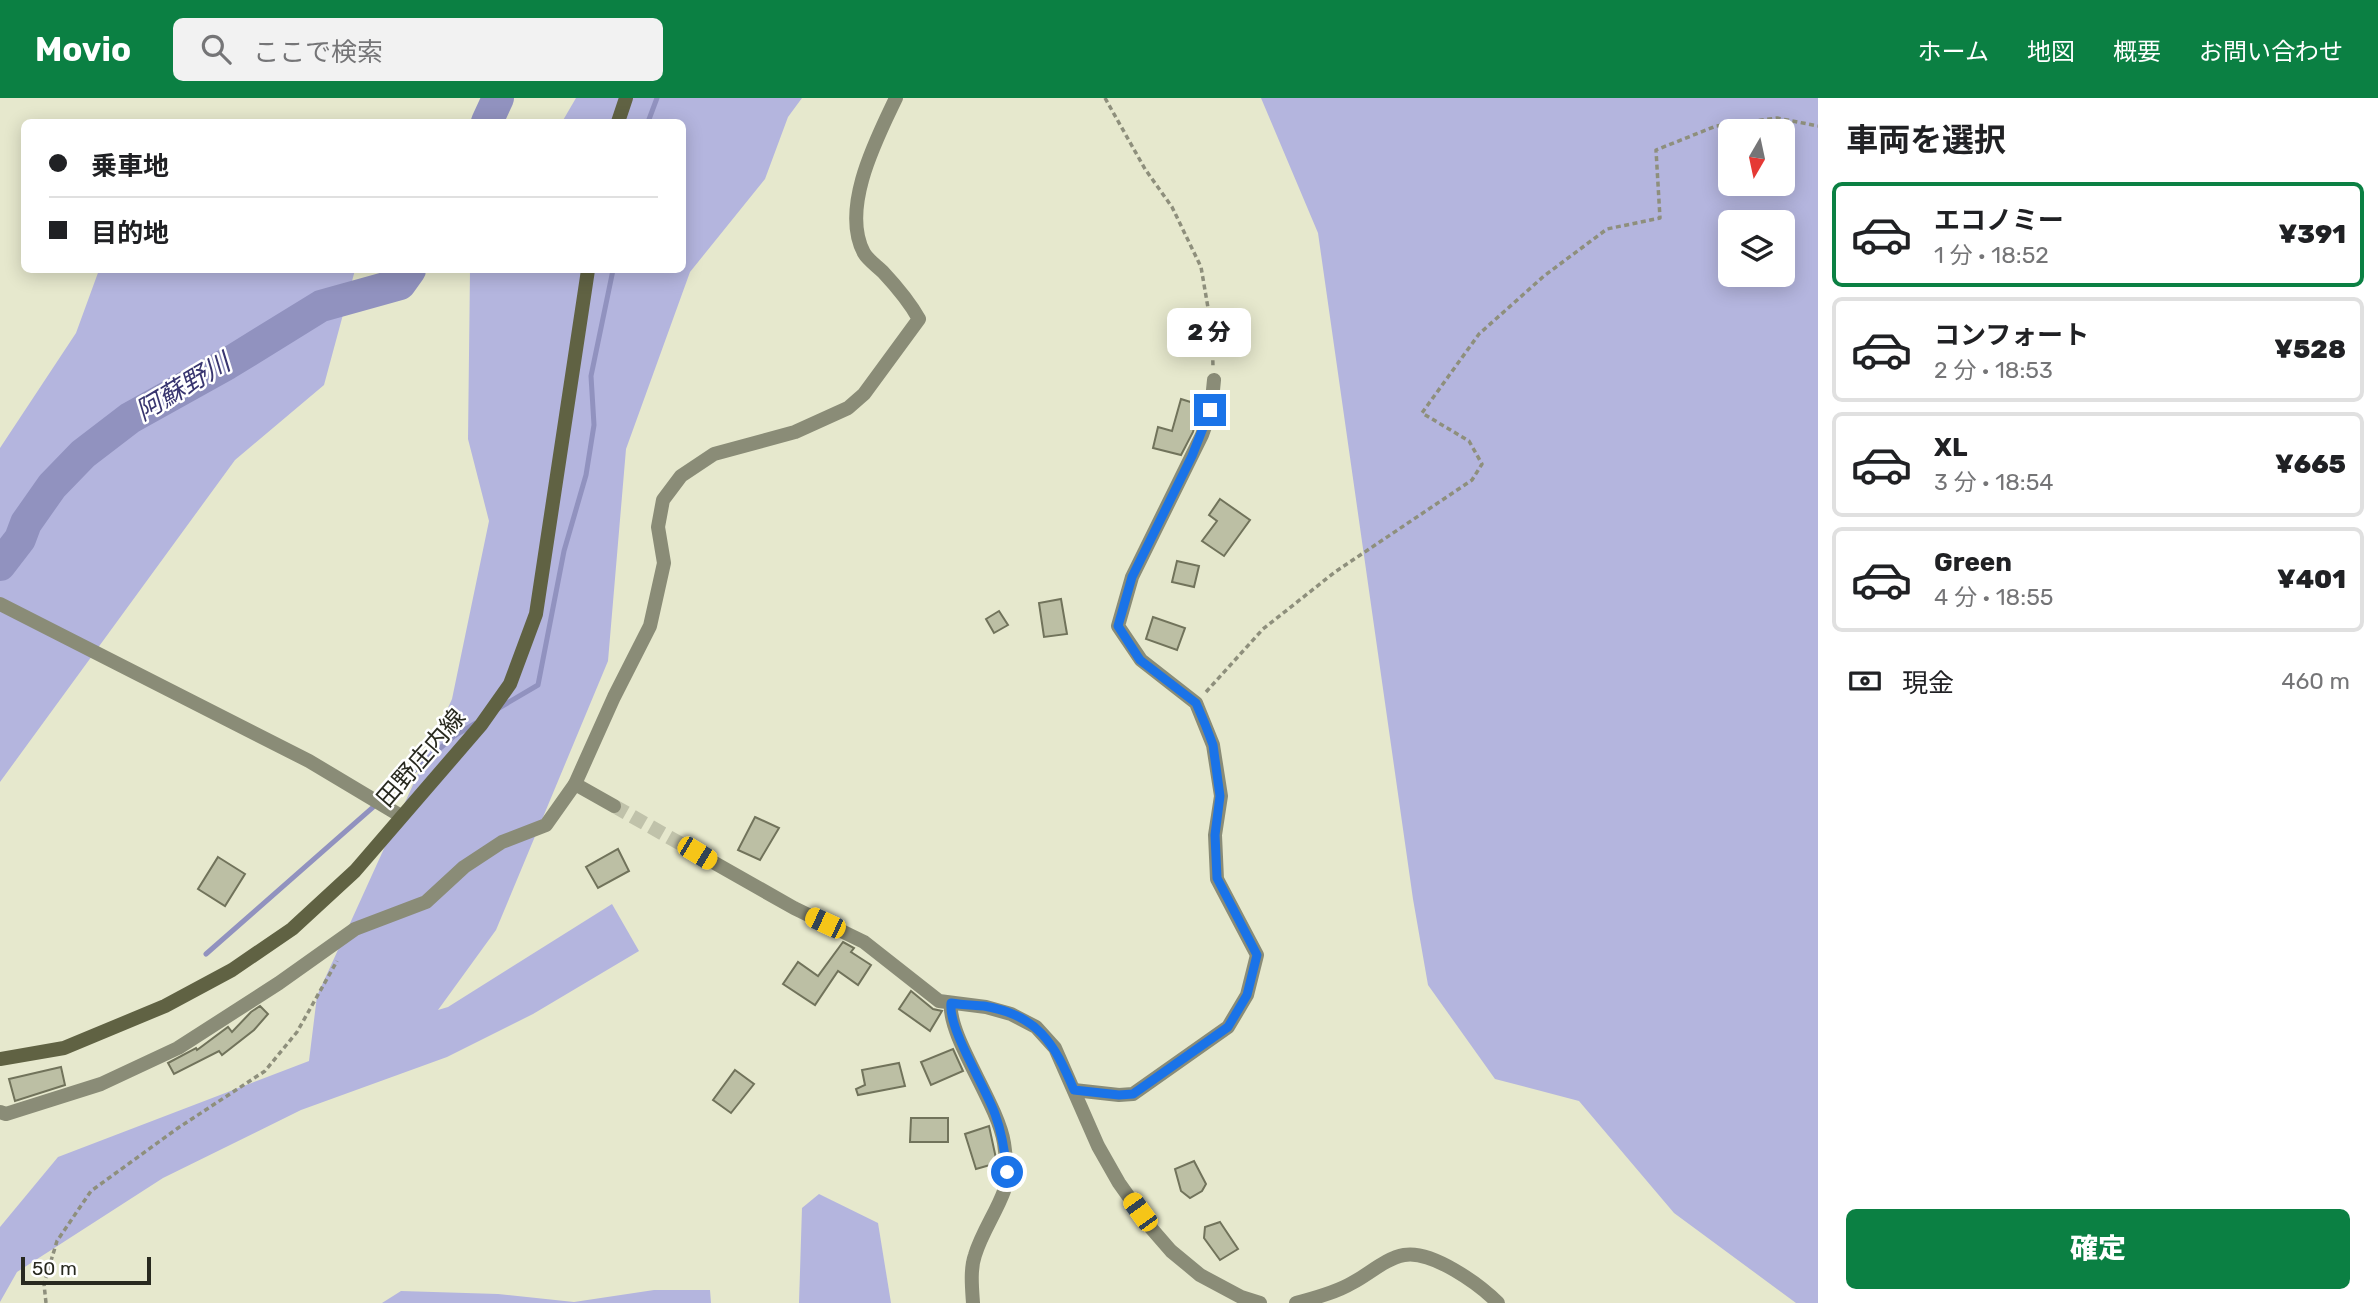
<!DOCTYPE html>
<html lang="ja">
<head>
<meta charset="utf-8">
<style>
  body { margin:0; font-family:Rubik,"Noto Sans JP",sans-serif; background:#f2f2f2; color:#202124; height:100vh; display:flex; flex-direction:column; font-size:26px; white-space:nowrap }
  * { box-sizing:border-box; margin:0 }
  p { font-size:23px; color:#757577 }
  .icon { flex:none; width:38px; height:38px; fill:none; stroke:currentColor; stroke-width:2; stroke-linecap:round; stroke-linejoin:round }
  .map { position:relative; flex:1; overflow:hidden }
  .side { display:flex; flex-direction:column; background:#fff; width:560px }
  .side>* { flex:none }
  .guide { position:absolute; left:21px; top:21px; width:665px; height:154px; border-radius:10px; box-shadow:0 4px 18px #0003; display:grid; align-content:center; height:154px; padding:0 28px; background:#fff }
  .needle { width:46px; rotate:189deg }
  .buttons { position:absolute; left:1718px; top:21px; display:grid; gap:14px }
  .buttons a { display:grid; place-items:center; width:77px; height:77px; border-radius:10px; background:#fff; box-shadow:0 4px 18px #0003; font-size:35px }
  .scale { position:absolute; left:21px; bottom:18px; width:130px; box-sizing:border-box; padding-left:7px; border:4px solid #28291f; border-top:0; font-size:19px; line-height:24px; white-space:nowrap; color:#28291f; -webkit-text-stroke:5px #fff; paint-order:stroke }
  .end { position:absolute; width:32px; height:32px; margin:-16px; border:9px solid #1a73e8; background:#fff; box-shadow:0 0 0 4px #fff }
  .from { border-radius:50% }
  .bubble { position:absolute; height:49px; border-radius:10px; background:#fff; box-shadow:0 4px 18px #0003; font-size:23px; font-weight:800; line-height:49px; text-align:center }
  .car { position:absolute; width:21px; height:42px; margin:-21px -10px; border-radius:9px; box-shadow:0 0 5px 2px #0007; background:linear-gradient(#f5c518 24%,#345 0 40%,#f5c518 0 76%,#345 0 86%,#f5c518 0) }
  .guide b { display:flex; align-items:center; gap:24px; height:66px; font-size:26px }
  .guide b+b { border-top:2px solid #e0e0e0 }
  .guide i { width:18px; height:18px; background:#202124 }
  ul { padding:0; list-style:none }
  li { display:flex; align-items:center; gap:21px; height:105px; margin:0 14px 10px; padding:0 14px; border:4px solid #e0e0e0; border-radius:10px }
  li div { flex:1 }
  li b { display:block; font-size:26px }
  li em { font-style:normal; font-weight:800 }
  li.on { border-color:#0b8043 }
  li>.icon { width:63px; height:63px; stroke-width:1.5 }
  h2 { padding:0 28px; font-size:32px; line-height:84px }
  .pay { display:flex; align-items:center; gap:18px; height:77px; padding:0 28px; font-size:26px }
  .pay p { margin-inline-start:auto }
  .cta { display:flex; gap:14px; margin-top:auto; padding:14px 28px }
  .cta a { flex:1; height:80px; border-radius:10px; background:#0b8043; color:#fff; font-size:28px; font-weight:800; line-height:80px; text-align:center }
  header { display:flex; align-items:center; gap:42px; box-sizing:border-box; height:98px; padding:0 35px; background:#0b8043; color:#fff }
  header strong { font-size:33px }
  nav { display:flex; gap:38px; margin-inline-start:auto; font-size:24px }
  .search { width:490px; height:63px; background:#f2f2f2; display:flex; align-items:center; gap:18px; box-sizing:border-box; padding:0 24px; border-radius:10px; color:#757577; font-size:26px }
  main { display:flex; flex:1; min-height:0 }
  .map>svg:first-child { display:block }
</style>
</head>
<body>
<header>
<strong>Movio</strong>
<div class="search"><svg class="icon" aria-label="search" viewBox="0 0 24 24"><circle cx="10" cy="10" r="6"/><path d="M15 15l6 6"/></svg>ここで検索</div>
<nav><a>ホーム</a><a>地図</a><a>概要</a><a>お問い合わせ</a></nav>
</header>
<main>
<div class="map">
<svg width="1818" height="1205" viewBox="0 0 1818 1205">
  <rect width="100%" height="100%" fill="#e6e8cd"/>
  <g fill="#b4b5de" fill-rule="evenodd">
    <polygon points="576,0 802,0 788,19 765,81 690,174 626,351 608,563 496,832 438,912 448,909 612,806 639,853 533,916 447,959 301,1012 163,1080 17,1174 0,1204 0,1129 58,1059 309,963 317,898 452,601 489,423 468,341 470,172 682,172 682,24 562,24"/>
    <path d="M1261 0H1818V1205H1796L1674 1115 1579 1003 1495 981 1428 887 1413 801 1318 135ZM1731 33H1783V86H1731ZM1731 124H1783V177H1731Z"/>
    <polygon points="99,172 355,172 324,287 235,362 0,684 0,350 76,235"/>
    <polygon points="819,1096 878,1125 891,1205 799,1205 802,1110"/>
    <polygon points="654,1192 710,1192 711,1205 382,1205 401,1193 498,1196 574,1204"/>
  </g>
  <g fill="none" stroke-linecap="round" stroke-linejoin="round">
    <g stroke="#9192bf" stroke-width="5">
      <polyline points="648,24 657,0"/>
      <polyline points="499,610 538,587 564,453 586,377 594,327 591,278 613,172"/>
      <polyline points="206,856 454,638 476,625"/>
    </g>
    <g stroke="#9192bf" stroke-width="32">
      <polyline points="487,24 498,0"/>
      <polyline points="0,467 20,441 26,425 52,388 83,356 130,320 227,266 321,208 400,186 410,172"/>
    </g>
  </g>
  <g fill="#bcbfa4" stroke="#71735b" stroke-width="2">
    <polygon points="1181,301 1200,307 1193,334 1181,357 1153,350 1158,329 1172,333"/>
    <polygon points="1220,401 1250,422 1224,458 1202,443 1217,423 1209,417"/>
    <polygon points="1177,463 1199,468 1194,489 1172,484"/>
    <polygon points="1061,501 1067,536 1044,539 1039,505"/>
    <polygon points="999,513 1008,527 994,535 986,521"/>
    <polygon points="1153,519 1185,530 1177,552 1146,541"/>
    <polygon points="755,719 779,730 760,762 738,752"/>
    <polygon points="618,751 629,773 598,790 586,769"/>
    <polygon points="218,759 245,776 225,808 198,791"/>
    <polygon points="843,844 854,850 851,854 871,867 858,887 838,873 815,907 783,886 798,864 818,878"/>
    <polygon points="911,893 933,911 942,913 930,933 899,911"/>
    <polygon points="260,908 268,916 254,932 222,957 219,953 174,976 168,965 196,950 197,952 228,929 232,934 251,914"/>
    <polygon points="953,951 963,973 931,987 921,964"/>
    <polygon points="899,965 905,988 858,997 856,991 865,987 862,972"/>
    <polygon points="61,969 65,987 15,1003 9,981"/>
    <polygon points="735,972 754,986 731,1015 713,1002"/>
    <polygon points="911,1020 948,1020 948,1044 910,1044"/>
    <polygon points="989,1028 997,1065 976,1071 965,1036"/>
    <polygon points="1194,1063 1206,1086 1202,1093 1190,1100 1181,1093 1175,1071"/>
    <polygon points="1220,1124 1238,1151 1220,1162 1204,1140 1205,1129"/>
  </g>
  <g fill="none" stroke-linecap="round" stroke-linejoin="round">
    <polyline stroke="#c0c2aa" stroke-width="14" stroke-dasharray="14 7" stroke-linecap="butt" points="614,708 697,755"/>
    <g stroke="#8e8f7c" stroke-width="3.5" stroke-dasharray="5 3.5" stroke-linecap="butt">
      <polyline points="1105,0 1145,71 1172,109 1201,169 1212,233 1213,269"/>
      <polyline points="1206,594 1263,531 1335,474 1472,382 1482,366 1469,343 1422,315 1479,236 1544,178 1607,131 1660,120 1656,52 1716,28 1777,20 1818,28"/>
      <polyline points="46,1205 44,1186 57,1143 91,1093 178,1030 265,973 297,934 337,863"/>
    </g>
    <g stroke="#8a8c77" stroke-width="14">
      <polyline points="575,686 614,708"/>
      <polyline points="697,755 794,810 864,844 939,903 986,909 1011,916 1036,929 1055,950 1098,1048 1119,1085 1151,1130 1171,1153 1200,1177 1241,1199 1260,1205"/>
      <path d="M951 905C947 937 998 1006 1004 1045 1006 1060 1009 1079 1004 1093 996 1115 982 1134 975 1157 970 1171 972 1190 973 1205"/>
      <polyline points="1074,992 1119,997 1133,996 1228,929 1247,897 1257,857 1217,781 1215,737 1221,698 1213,647 1196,605 1141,562 1118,528 1132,479 1202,337 1211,312 1214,282"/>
      <path d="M0 1014 6 1016 101 986 178 950 279 885 355 831 426 804 464 769 502 744 546 727 575 686 614 599 650 528 664 465 658 429 663 402 681 378 714 356 795 334 848 310 864 296 919 221C909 203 897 189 883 174 877 168 868 162 864 155 840 110 877 40 896 0"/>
      <path d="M1296 1205C1314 1200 1335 1195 1352 1185 1368 1177 1386 1160 1404 1157 1432 1152 1479 1186 1498 1205"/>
    </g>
    <polyline stroke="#8a8c77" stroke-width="14" points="0,506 309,663 401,718"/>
    <g stroke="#606243" stroke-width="14">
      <polyline points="618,24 626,0"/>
      <polyline points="0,961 64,950 165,908 232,872 292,831 355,773 481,627 510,586 536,516 588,172"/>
    </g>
  </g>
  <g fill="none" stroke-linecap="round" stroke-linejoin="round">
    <path stroke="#1a73e8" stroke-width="9" d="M1007 1074C1005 1054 1002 1035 995 1016 985 988 948 931 951 905 962 907 973 907 984 908 1038 917 1054 945 1074 992L1119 997 1133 996 1228 929 1247 897 1257 857 1217 780 1215 737 1220 698 1213 647 1205 626 1196 605 1140 562 1118 528 1132 479 1192 358 1210 312"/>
  </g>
  <g text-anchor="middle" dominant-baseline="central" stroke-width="5" stroke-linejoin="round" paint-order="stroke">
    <g font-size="24" fill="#28291f" stroke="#fff">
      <text transform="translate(421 660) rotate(-49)">田野庄内線</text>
    </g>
    <g font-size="26" font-style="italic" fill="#38356f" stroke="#fff">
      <text transform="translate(183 289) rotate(-31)">阿蘇野川</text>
    </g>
  </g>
</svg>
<div class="buttons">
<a><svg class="needle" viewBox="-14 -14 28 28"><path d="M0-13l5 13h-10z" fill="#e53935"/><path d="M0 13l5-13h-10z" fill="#757577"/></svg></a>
<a><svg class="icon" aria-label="layers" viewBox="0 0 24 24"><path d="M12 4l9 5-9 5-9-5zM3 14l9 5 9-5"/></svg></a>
</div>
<div class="scale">50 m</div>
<i class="end from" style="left:1007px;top:1074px"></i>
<i class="end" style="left:1210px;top:312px"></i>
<div class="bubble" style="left:1167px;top:210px;width:84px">2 分</div>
<i class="car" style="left:697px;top:755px;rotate:121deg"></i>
<i class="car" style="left:825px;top:825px;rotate:295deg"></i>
<i class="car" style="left:1140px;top:1114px;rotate:324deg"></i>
<div class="guide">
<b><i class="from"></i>乗車地</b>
<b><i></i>目的地</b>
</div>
</div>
<section class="side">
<h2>車両を選択</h2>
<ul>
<li class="on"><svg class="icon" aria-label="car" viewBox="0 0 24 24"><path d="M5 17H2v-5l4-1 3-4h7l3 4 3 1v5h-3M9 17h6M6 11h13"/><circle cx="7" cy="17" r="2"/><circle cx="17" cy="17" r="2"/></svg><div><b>エコノミー</b><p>1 分 · 18:52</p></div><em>¥391</em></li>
<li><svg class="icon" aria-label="car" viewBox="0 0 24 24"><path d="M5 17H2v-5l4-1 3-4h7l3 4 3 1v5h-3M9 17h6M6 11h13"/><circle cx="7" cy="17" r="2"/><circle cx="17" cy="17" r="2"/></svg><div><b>コンフォート</b><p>2 分 · 18:53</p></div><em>¥528</em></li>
<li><svg class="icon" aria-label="car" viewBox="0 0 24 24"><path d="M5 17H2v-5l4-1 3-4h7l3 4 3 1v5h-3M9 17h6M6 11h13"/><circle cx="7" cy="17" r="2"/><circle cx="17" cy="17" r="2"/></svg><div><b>XL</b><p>3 分 · 18:54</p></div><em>¥665</em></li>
<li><svg class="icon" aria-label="car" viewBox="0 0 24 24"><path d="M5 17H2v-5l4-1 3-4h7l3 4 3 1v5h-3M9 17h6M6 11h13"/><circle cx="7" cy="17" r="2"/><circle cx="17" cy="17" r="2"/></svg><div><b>Green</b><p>4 分 · 18:55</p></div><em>¥401</em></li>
</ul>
<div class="pay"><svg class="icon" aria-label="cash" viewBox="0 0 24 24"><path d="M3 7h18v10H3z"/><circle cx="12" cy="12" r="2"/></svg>現金<p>460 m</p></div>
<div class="cta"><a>確定</a></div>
</section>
</main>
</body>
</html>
